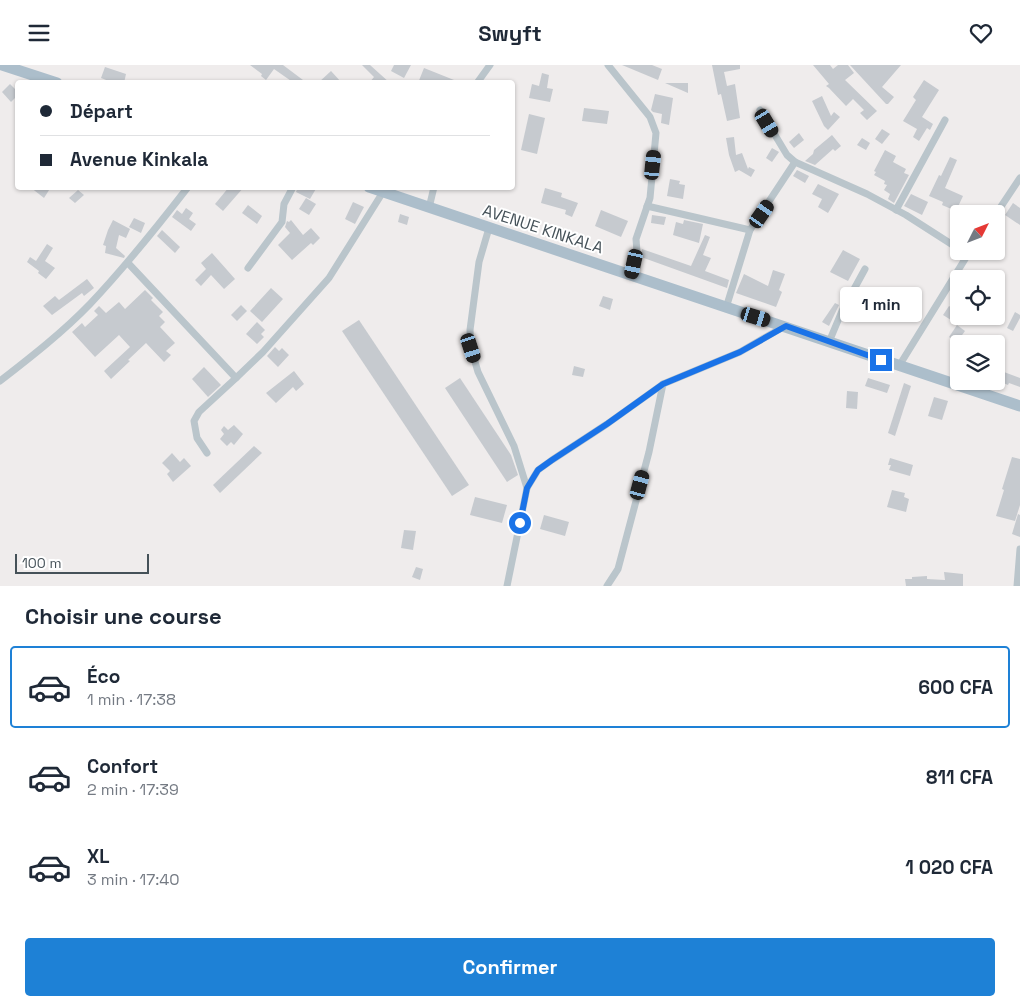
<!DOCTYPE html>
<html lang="fr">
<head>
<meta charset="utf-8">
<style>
  body { margin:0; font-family:"Space Grotesk",sans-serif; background:#f2f2f3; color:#1f2937; height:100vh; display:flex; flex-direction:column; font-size:19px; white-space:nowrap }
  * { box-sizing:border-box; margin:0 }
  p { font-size:16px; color:#747a83 }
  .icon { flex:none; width:28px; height:28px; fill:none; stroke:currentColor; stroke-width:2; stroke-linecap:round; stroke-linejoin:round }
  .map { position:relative; height:521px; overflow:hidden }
  .drawer { display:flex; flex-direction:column; background:#fff; flex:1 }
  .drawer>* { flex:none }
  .hud { position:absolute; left:15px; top:15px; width:500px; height:110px; border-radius:5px; box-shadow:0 1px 4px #0004; display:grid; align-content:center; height:110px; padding:0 25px; background:#fff }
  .needle { width:32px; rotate:48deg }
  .tools { position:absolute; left:950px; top:140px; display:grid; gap:10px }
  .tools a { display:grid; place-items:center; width:55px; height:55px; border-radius:5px; background:#fff; box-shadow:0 1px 4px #0004; font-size:25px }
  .scale { position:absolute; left:15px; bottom:12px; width:134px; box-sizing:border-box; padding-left:5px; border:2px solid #455158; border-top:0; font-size:14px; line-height:18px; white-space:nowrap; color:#455158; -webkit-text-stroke:4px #fff; paint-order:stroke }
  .end { position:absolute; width:22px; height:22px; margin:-11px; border:6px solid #1a73e8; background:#fff; box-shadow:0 0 0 2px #fff }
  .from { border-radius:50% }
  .bubble { position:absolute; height:35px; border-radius:5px; background:#fff; box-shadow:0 1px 4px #0004; font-size:16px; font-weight:700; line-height:35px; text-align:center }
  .car { position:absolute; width:15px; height:30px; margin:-15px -8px; border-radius:6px; box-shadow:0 0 4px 1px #0007; background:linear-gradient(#222 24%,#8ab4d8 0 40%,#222 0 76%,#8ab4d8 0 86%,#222 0) }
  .hud b { display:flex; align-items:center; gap:18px; height:48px; font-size:19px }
  .hud b+b { border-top:1px solid #e0e1e3 }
  .hud i { width:12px; height:12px; background:#1f2937 }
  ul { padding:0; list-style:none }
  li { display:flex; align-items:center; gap:15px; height:82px; margin:0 10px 8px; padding:0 15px; border:2px solid transparent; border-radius:5px }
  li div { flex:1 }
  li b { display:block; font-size:19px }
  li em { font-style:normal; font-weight:700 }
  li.on { border-color:#1e81d6 }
  li>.icon { width:45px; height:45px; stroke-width:1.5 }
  h2 { padding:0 25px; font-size:22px; line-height:60px }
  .cta { display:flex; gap:10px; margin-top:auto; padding:10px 25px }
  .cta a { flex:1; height:58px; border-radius:5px; background:#1e81d6; color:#fff; font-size:20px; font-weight:700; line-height:58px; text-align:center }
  header { display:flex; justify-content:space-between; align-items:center; height:65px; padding:0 25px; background:#fff; font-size:22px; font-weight:700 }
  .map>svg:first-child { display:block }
</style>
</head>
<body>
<header><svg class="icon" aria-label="menu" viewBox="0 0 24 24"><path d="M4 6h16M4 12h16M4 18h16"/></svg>Swyft<svg class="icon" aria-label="heart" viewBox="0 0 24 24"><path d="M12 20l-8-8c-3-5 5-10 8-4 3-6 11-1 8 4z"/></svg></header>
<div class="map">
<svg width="1020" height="521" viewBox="0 0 1020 521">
  <rect width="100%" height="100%" fill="#efecec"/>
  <g fill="#c6cacf">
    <polygon points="250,0 283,0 307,18 294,18 274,4 266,15 261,11 262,9"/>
    <polygon points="362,0 370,0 390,18 369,18 374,12"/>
    <polygon points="394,0 411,0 404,13 391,6"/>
    <polygon points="622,0 652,0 662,4 658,15"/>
    <polygon points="712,0 740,0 740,4 724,7 727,21 735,19 740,53 727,56 721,29 718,30"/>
    <polygon points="813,0 830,0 833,4 838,0 848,0 854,8 845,15 877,46 867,55 860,48 864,45 853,34 846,41 829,23 826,21 829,19"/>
    <polygon points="850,0 901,0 882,22 894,32 888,39 886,39"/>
    <polygon points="105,2 126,9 124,18 114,18 101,13"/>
    <polygon points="424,3 459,17 459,18 418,18"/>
    <polygon points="331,6 342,18 318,18"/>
    <polygon points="542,8 549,10 547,23 553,24 550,37 529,33 532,19 539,21"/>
    <polygon points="924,15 939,25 922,52 933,59 930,65 927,63 919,76 913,72 917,64 903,56 916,35 913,32"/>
    <polygon points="665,18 688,18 688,28"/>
    <polygon points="10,19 18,27 18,30 11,37 2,27"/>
    <polygon points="655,29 673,33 669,60 661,58 662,49 653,47 651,45"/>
    <polygon points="822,31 831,51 834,47 840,52 828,65 824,61 812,36"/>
    <polygon points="584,43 609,46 607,59 582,56"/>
    <polygon points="529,49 545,53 537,89 521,85"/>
    <polygon points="882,64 890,69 882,79 875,74"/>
    <polygon points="799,68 804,75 794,83 789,77"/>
    <polygon points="832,70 841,81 835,86 833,84 815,100 805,96 813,89 814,85"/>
    <polygon points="734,72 736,90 742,88 748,104 749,102 755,105 751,112 739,105 735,107 729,90 726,73"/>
    <polygon points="862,73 870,78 866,85 857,80"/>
    <polygon points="772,83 779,87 772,97 766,93"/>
    <polygon points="885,85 896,91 893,97 906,104 904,108 909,110 894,138 888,134 890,129 884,125 887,120 884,119 885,116 874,110 876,107 874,106"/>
    <polygon points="950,92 957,95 945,123 963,131 956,146 942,140 943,137 929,131 939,110 941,111"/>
    <polygon points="797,105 809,111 805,118 793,111"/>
    <polygon points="670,114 680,116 679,119 685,120 683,134 667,131"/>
    <polygon points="818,119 839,129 828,148 818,142 822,134 812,129"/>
    <polygon points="30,122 51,122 44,133"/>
    <polygon points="229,122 244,122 223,146 215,139"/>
    <polygon points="298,122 317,122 310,134 296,127"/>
    <polygon points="545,123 562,128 561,132 578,138 572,152 565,149 566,145 541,138"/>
    <polygon points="78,125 84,130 75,138 69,133"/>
    <polygon points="911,129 928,137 922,150 904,141"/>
    <polygon points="306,133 316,139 309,150 299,144"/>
    <polygon points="353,137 364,142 355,159 345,154"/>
    <polygon points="1013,138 1020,143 1020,160 1005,150"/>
    <polygon points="248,140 262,151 257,159 242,148"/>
    <polygon points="186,143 193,148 189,154 196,159 191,166 172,152 177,145 182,149"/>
    <polygon points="601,145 628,156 621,172 595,161"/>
    <polygon points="400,149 409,152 407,160 398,157"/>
    <polygon points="652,150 666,152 664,160 651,158"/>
    <polygon points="134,153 145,158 141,168 129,162"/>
    <polygon points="113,155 130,164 126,173 119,170 116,183 125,191 124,193 105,188 106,181 103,180 108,165"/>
    <polygon points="291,155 303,170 311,163 320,173 313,180 311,178 292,195 278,180 290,168 285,162 287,156 289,157"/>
    <polygon points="684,155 703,159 699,178 673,170 676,157 683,159"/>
    <polygon points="162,165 180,182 175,188 157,171"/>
    <polygon points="705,170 710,172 703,190 711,193 705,206 729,215 727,223 641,192 642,184 691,201"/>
    <polygon points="47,179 53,183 45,196 55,203 46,214 38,208 39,206 27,197 30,192 36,196"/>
    <polygon points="843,185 860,194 848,216 830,207"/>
    <polygon points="212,188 235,214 224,224 211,210 201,221 195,215 206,204 201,198"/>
    <polygon points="773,205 785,209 779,225 782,227 776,242 736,228 744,209 768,221"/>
    <polygon points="87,214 94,223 84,231 82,228 52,250 43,241 55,231 59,235"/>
    <polygon points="271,223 283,234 262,257 250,246"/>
    <polygon points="145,225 153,233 151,235 163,247 159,251 165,257 160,262 175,278 166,286 171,290 164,297 146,278 128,295 130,296 111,314 104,306 130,282 119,270 95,292 72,267 82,258 85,262 98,250 94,246 99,241 106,248 119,237 125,244"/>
    <polygon points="603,231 613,234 610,245 599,241"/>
    <polygon points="835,238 839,240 829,261 822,257"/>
    <polygon points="241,240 247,246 237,256 231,250"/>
    <polygon points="949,241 959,247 959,251 964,251 959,260 943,250"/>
    <polygon points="1015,247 1020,250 1020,253 1013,266 1007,263"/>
    <polygon points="359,255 469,420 452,431 342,266"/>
    <polygon points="257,257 265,265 261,269 264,272 257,279 246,269"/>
    <polygon points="957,260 965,266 957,277 949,272"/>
    <polygon points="275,282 279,286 282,283 289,290 278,302 267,291"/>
    <polygon points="574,301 585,304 583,312 572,310"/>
    <polygon points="204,302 221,320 208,332 192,314"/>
    <polygon points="996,304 1020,313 1020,322 1009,318 1008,320 996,315"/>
    <polygon points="294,306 304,319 296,326 293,322 276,338 266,328"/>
    <polygon points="460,313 511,390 518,410 507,417 445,323"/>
    <polygon points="868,313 890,320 887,328 865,321"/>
    <polygon points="904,318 911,321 895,371 888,368"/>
    <polygon points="847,326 858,327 857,344 846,343"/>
    <polygon points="934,332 948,336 942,355 928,351"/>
    <polygon points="234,360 243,369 234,380 231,377 227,381 220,374 224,369 221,365 224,361 228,365"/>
    <polygon points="254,381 262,388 220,428 213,420"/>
    <polygon points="172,388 180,397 184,393 191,401 173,417 167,409 170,406 162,398"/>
    <polygon points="1012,392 1020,394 1020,440 1015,456 996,451 1004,425 1002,424"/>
    <polygon points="890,393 913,400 910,411 889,405 891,400 888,400"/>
    <polygon points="892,425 905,428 904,432 909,434 906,447 887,442"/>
    <polygon points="475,432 507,440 502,458 470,450"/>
    <polygon points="1018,449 1020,450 1020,472 1012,469"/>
    <polygon points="544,450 569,457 565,471 540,464"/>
    <polygon points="404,465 416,466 413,485 401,483"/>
    <polygon points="416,502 423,504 420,515 412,512"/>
    <polygon points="944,507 963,509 963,521 906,521 905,514 912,514 912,512 927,511 927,514 945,515"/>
  </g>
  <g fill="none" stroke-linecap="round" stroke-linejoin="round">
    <g stroke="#bac5cb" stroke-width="7">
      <polyline points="608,0 650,52 656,68 650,133 636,174 637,187 632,210"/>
      <polyline points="477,18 490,0"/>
      <polyline points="760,45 787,90 795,97"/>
      <polyline points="647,141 750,165"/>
      <polyline points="429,143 434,122"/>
      <polyline points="896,145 945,55"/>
      <polyline points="996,149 1020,113"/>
      <polyline points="489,163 479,197 470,265 471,283 478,307 514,381 527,423 507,521"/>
      <polyline points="128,198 236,313 263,287 329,213 383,127"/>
      <polyline points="248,203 282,157 284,139 293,122"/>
      <polyline points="726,243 750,165 795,97 867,129 906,150 959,184"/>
      <polyline points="829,277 842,246 865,204"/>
      <polyline points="899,301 970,186"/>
      <path d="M0 316C31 292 63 267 90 239 125 202 157 162 188 122"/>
      <polyline points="207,388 197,373 194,356 199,347 236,313"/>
      <polyline points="527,423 538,405 552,395 607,359 663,319 740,287 785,261"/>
      <polyline points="607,521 618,504 649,387 663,319"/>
      <polyline points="1017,521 1020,484"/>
    </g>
    <g stroke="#acbecb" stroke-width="11">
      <polyline points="2,0 57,18"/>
      <polyline points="369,122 1020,341"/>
    </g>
  </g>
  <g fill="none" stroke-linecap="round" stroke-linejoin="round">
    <polyline stroke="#1a73e8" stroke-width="6" points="520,458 527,423 538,405 552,395 607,359 663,319 740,287 786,261 881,295"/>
  </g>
  <g text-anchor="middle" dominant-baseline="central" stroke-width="4" stroke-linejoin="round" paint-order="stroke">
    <g font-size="16" fill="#455158" stroke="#fff">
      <text transform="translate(543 164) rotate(18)">AVENUE KINKALA</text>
    </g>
  </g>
</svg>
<div class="tools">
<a><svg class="needle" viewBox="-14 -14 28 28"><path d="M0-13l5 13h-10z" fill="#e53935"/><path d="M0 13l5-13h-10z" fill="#747a83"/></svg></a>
<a><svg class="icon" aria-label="locate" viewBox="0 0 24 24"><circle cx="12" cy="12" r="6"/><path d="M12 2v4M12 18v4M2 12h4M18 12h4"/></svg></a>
<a><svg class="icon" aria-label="layers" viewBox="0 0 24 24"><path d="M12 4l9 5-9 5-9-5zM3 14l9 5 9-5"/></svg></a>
</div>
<div class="scale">100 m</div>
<i class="end from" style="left:520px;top:458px"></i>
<i class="end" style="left:881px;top:295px"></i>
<div class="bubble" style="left:840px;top:222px;width:82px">1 min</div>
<i class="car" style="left:767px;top:58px;rotate:149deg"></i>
<i class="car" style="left:653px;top:100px;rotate:6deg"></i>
<i class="car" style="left:762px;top:149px;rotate:35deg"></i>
<i class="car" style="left:634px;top:199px;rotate:192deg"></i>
<i class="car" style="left:756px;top:252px;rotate:107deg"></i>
<i class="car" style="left:471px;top:283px;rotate:162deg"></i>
<i class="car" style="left:640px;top:420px;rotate:15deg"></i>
<div class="hud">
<b><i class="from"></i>Départ</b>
<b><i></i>Avenue Kinkala</b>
</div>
</div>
<section class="drawer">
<h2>Choisir une course</h2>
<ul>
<li class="on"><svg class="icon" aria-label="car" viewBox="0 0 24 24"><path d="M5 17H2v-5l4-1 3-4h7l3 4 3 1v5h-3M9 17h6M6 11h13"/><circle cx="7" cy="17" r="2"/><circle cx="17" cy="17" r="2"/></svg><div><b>Éco</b><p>1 min · 17:38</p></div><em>600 CFA</em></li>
<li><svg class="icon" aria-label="car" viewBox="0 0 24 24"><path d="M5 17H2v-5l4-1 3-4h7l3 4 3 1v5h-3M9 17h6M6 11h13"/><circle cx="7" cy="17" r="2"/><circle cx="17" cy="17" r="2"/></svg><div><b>Confort</b><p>2 min · 17:39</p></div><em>811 CFA</em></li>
<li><svg class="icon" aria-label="car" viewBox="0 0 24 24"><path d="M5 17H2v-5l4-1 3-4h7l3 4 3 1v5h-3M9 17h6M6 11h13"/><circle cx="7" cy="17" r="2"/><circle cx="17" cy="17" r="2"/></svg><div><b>XL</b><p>3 min · 17:40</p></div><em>1 020 CFA</em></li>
</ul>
<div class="cta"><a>Confirmer</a></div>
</section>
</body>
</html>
